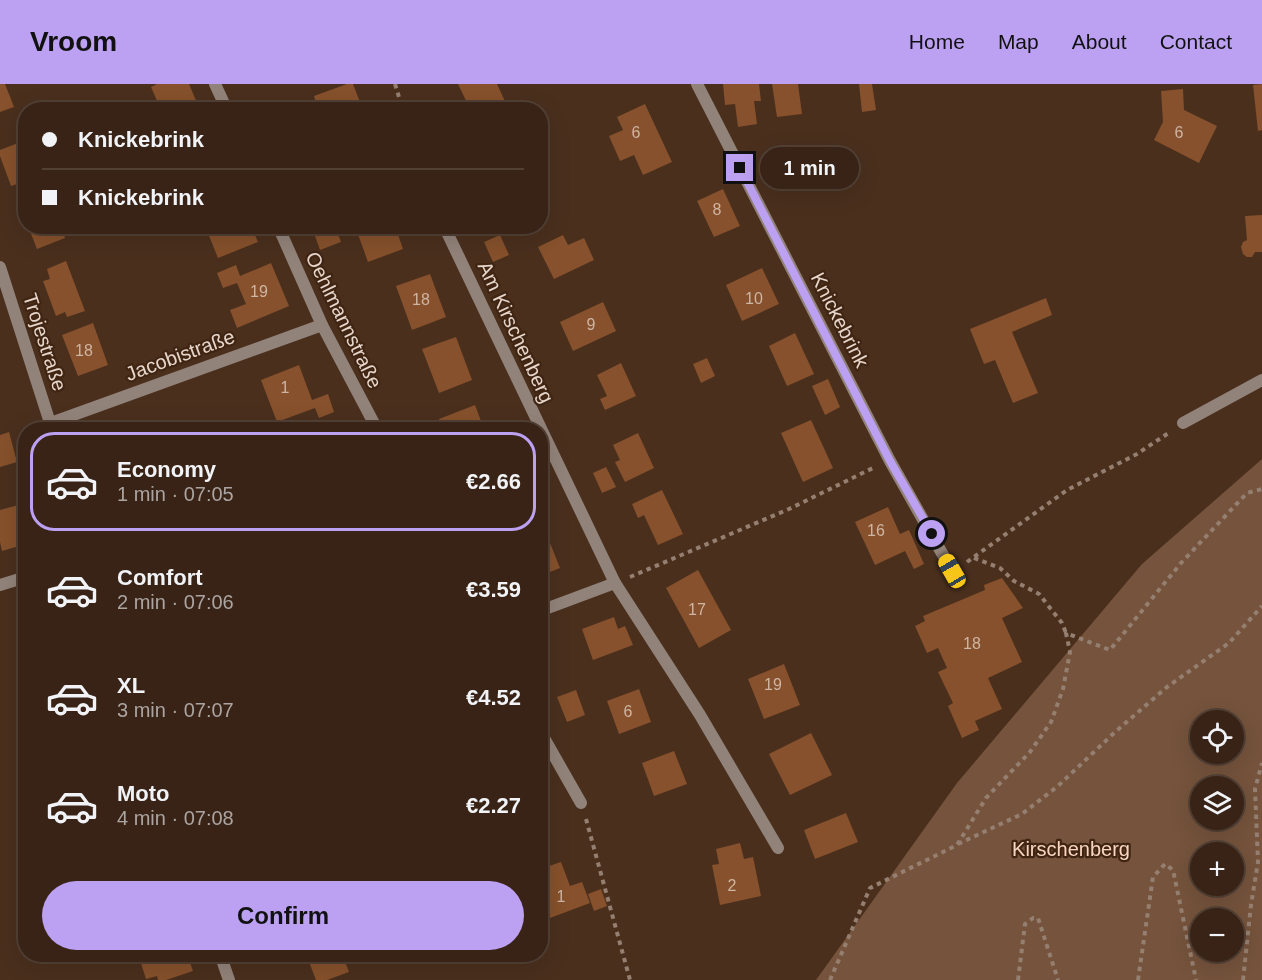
<!DOCTYPE html>
<html lang="en">
<head>
<meta charset="utf-8">
<style>
  body { margin:0; font-family:Helvetica,sans-serif; background:#3f2b1f; color:#f1f3f6; height:100vh; display:flex; flex-direction:column; font-size:22px; white-space:nowrap }
  * { box-sizing:border-box; margin:0 }
  p { font-size:20px; color:#aba4a1 }
  .icon { flex:none; width:33px; height:33px; fill:none; stroke:currentColor; stroke-width:2; stroke-linecap:round; stroke-linejoin:round }
  .map { position:relative; flex:1; overflow:hidden }
  .side { position:absolute; left:18px; top:338px; width:530px; height:540px; display:flex; flex-direction:column; background:#382316; border-radius:24px; box-shadow:0 6px 24px #0002,0 0 0 2px #524035 }
  .side>* { flex:none }
  .guide { position:absolute; left:18px; top:18px; width:530px; height:132px; border-radius:24px; box-shadow:0 6px 24px #0002,0 0 0 2px #524035; display:grid; align-content:center; height:132px; padding:0 24px; background:#382316 }
  .buttons { position:absolute; left:1190px; top:626px; display:grid; gap:12px }
  .buttons a { display:grid; place-items:center; width:54px; height:54px; border-radius:50%; background:#382316; box-shadow:0 6px 24px #0002,0 0 0 2px #524035; font-size:30px }
  .end { position:absolute; width:27px; height:27px; margin:-14px; border:8px solid #bca0f2; background:#111; box-shadow:0 0 0 3px #111 }
  .from { border-radius:50% }
  .bubble { position:absolute; height:42px; border-radius:21px; background:#382316; box-shadow:0 6px 24px #0002,0 0 0 2px #524035; font-size:20px; font-weight:600; line-height:42px; text-align:center }
  .car { position:absolute; width:18px; height:36px; margin:-18px -9px; border-radius:8px; box-shadow:0 0 4px 2px #0007; background:linear-gradient(#f5c518 24%,#345 0 40%,#f5c518 0 76%,#345 0 86%,#f5c518 0) }
  .guide b { display:flex; align-items:center; gap:21px; height:57px; font-size:22px }
  .guide b+b { border-top:2px solid #524035 }
  .guide i { width:15px; height:15px; background:#f1f3f6 }
  ul { padding:10px 0 0; list-style:none }
  li { display:flex; align-items:center; gap:18px; height:99px; margin:0 12px 9px; padding:0 12px; border:3px solid transparent; border-radius:24px }
  li div { flex:1 }
  li b { display:block; font-size:22px }
  li em { font-style:normal; font-weight:600 }
  li.selected { border-color:#bca0f2 }
  li>.icon { width:54px; height:54px; stroke-width:1.5 }
  .cta { display:flex; gap:12px; margin-top:auto; padding:12px 24px }
  .cta a { flex:1; height:69px; border-radius:36px; background:#bca0f2; color:#111; font-size:24px; font-weight:600; line-height:69px; text-align:center }
  header { display:flex; align-items:center; gap:36px; box-sizing:border-box; height:84px; padding:0 30px; background:#bca0f2; color:#111 }
  header strong { font-size:28px }
  nav { display:flex; gap:33px; margin-inline-start:auto; font-size:21px }
  .map>svg:first-child { display:block }
</style>
</head>
<body>
<header>
<strong>Vroom</strong>
<nav><a>Home</a><a>Map</a><a>About</a><a>Contact</a></nav>
</header>
<div class="map">
<svg width="1262" height="896" viewBox="0 0 1262 896">
  <rect width="100%" height="100%" fill="#4a2f1d"/>
  <path fill="#75533c" fill-rule="evenodd" d="M1262 375V896H816L957 699 1142 480ZM1200 636H1233V669H1200ZM1200 702H1233V735H1200ZM1200 768H1233V801H1200ZM1200 834H1233V867H1200Z"/>
  <g fill="#86512c">
    <polygon points="0,0 5,0 14,23 0,28"/>
    <polygon points="157,0 189,0 200,26 161,26 151,3"/>
    <polygon points="347,0 353,0 363,26 318,26 314,12"/>
    <polygon points="458,0 497,0 509,26 479,26 477,22 470,25"/>
    <polygon points="723,0 759,0 761,17 754,17 757,40 738,43 735,20 725,21"/>
    <polygon points="772,0 798,0 802,30 777,33"/>
    <polygon points="859,0 872,0 876,26 862,28"/>
    <polygon points="1262,0 1262,46 1258,47 1253,1"/>
    <polygon points="1183,5 1184,26 1217,42 1199,79 1154,56 1163,38 1161,7"/>
    <polygon points="645,20 672,78 643,91 634,71 620,77 609,52 623,46 617,33"/>
    <polygon points="26,56 26,97 11,102 0,72 0,66"/>
    <polygon points="540,100 549,119 540,123"/>
    <polygon points="723,105 740,142 714,153 697,117"/>
    <polygon points="1262,131 1262,168 1255,168 1252,173 1247,173 1243,170 1241,163 1243,158 1247,156 1245,132"/>
    <polygon points="28,142 61,142 65,154 37,165"/>
    <polygon points="205,142 242,142 244,147 252,144 258,158 218,174"/>
    <polygon points="355,142 395,142 403,165 368,178"/>
    <polygon points="336,144 341,158 320,166 315,152"/>
    <polygon points="500,151 509,171 493,178 484,158"/>
    <polygon points="563,151 568,161 584,154 594,176 554,195 538,163"/>
    <polygon points="66,177 85,227 67,233 65,228 56,232 43,197 50,195 47,185"/>
    <polygon points="271,179 289,222 237,244 230,226 246,220 237,199 223,204 217,189 236,181 240,192"/>
    <polygon points="762,184 779,220 742,237 726,201"/>
    <polygon points="430,190 446,233 412,246 396,202"/>
    <polygon points="1046,214 1052,231 1012,248 1038,309 1013,319 995,276 984,280 970,245"/>
    <polygon points="603,218 616,247 573,267 560,238"/>
    <polygon points="93,239 108,281 78,292 62,251"/>
    <polygon points="795,249 814,290 787,302 769,262"/>
    <polygon points="456,253 472,296 439,309 422,265"/>
    <polygon points="707,274 715,292 701,299 693,280"/>
    <polygon points="621,279 636,312 605,326 600,315 607,312 597,291"/>
    <polygon points="299,281 312,316 328,310 334,328 319,334 315,324 277,338 261,296"/>
    <polygon points="828,295 840,323 825,331 812,302"/>
    <polygon points="475,321 484,345 443,345 439,335"/>
    <polygon points="811,336 833,384 803,398 781,349"/>
    <polygon points="9,348 17,378 0,383 0,351"/>
    <polygon points="638,349 654,384 625,398 615,378 620,376 613,361"/>
    <polygon points="606,383 616,403 602,409 593,389"/>
    <polygon points="662,406 683,450 658,461 644,431 638,434 632,420"/>
    <polygon points="26,419 26,460 2,467 0,458 0,426"/>
    <polygon points="888,423 900,450 909,446 924,480 914,485 905,467 875,481 855,438"/>
    <polygon points="546,449 560,484 540,492 540,451"/>
    <polygon points="698,486 731,546 699,564 666,504"/>
    <polygon points="1002,494 1023,524 1002,534 1022,578 988,594 1002,625 975,637 979,646 962,654 948,622 953,619 938,588 947,584 938,564 927,569 915,542 925,537 923,532 985,506 984,501"/>
    <polygon points="614,533 618,545 625,542 633,561 593,576 582,545"/>
    <polygon points="784,580 800,621 764,635 748,595"/>
    <polygon points="639,605 651,638 619,650 607,617"/>
    <polygon points="576,606 585,631 567,638 557,613"/>
    <polygon points="811,649 832,691 790,711 769,670"/>
    <polygon points="674,667 687,700 654,712 642,679"/>
    <polygon points="846,729 858,758 815,775 804,746"/>
    <polygon points="740,759 744,775 753,773 761,812 720,821 712,781 719,780 716,765"/>
    <polygon points="561,778 570,802 582,798 590,819 550,834 540,807 540,785"/>
    <polygon points="601,805 607,822 594,827 588,810"/>
    <polygon points="138,870 187,870 193,887 166,896 158,896 157,892 146,895"/>
    <polygon points="306,870 342,870 349,888 327,896 316,896"/>
  </g>
  <g fill="none" stroke-linecap="round" stroke-linejoin="round">
    <g stroke="#957f70" stroke-width="4" stroke-dasharray="4.5 4.5" stroke-linecap="butt">
      <polyline points="395,0 403,26"/>
      <polyline points="974,474 1000,484 1014,497 1039,510 1062,539 1066,549"/>
      <polyline points="967,478 1067,406 1137,370 1170,348"/>
      <polyline points="630,493 789,425 875,383"/>
      <polyline points="586,735 630,896"/>
      <polyline points="958,760 1022,730 1058,702 1114,649 1167,603 1229,559 1262,522"/>
      <polyline points="830,896 870,804 957,761 986,714 1030,668 1051,638 1063,605 1070,568 1066,549 1110,566 1181,479 1247,409 1262,405"/>
      <polyline points="1018,896 1025,840 1033,834 1038,834 1058,896"/>
      <polyline points="1138,896 1153,793 1165,780 1173,786 1196,896"/>
      <polyline points="1243,896 1251,821 1258,778 1255,705 1262,679"/>
    </g>
    <polyline stroke="#92837a" stroke-width="12" points="1183,339 1262,296"/>
    <g stroke="#92837a" stroke-width="12">
      <polyline points="215,0 227,26"/>
      <polyline points="697,0 890,377 952,487"/>
      <polyline points="278,142 322,241 377,345"/>
      <polyline points="444,142 615,499 700,631 778,764"/>
      <polyline points="0,183 52,345"/>
      <polyline points="51,339 322,241"/>
      <polyline points="0,501 26,493"/>
      <polyline points="540,527 615,499"/>
      <polyline points="540,647 581,719"/>
      <polyline points="220,870 229,896"/>
    </g>
  </g>
  <g fill="none" stroke-linecap="round" stroke-linejoin="round">
    <polyline stroke="#bca0f2" stroke-width="8" points="740,84 890,377 932,450"/>
  </g>
  <g text-anchor="middle" dominant-baseline="central" stroke-width="4.5" stroke-linejoin="round" paint-order="stroke">
    <g font-size="16" fill="#cfb5a3">
      <text x="636" y="48">6</text>
      <text x="1179" y="48">6</text>
      <text x="717" y="125">8</text>
      <text x="259" y="207">19</text>
      <text x="754" y="214">10</text>
      <text x="421" y="215">18</text>
      <text x="591" y="240">9</text>
      <text x="84" y="266">18</text>
      <text x="285" y="303">1</text>
      <text x="876" y="446">16</text>
      <text x="697" y="525">17</text>
      <text x="972" y="559">18</text>
      <text x="773" y="600">19</text>
      <text x="628" y="627">6</text>
      <text x="732" y="801">2</text>
      <text x="561" y="812">1</text>
    </g>
    <g font-size="20" fill="#e7d6cb" stroke="#402513">
      <text transform="translate(344 236) rotate(64)">Oehlmannstraße</text>
      <text transform="translate(840 236) rotate(63)">Knickebrink</text>
      <text transform="translate(516 248) rotate(65)">Am Kirschenberg</text>
      <text transform="translate(45 258) rotate(72)">Trojestraße</text>
      <text transform="translate(180 271) rotate(-20)">Jacobistraße</text>
    </g>
    <g font-size="20" fill="#f7d5c0" stroke="#402513">
      <text x="1071" y="765">Kirschenberg</text>
    </g>
  </g>
</svg>
<div class="buttons">
<a><svg class="icon" aria-label="locate" viewBox="0 0 24 24"><circle cx="12" cy="12" r="6"/><path d="M12 2v4M12 18v4M2 12h4M18 12h4"/></svg></a>
<a><svg class="icon" aria-label="layers" viewBox="0 0 24 24"><path d="M12 4l9 5-9 5-9-5zM3 14l9 5 9-5"/></svg></a>
<a>+</a>
<a>−</a>
</div>
<i class="end from" style="left:932px;top:450px"></i>
<i class="end" style="left:740px;top:84px"></i>
<div class="bubble" style="left:760px;top:63px;width:99px">1 min</div>
<i class="car" style="left:952px;top:487px;rotate:330deg"></i>
<div class="guide">
<b><i class="from"></i>Knickebrink</b>
<b><i></i>Knickebrink</b>
</div>
<section class="side">
<ul>
<li class="selected"><svg class="icon" aria-label="car" viewBox="0 0 24 24"><path d="M5 17H2v-5l4-1 3-4h7l3 4 3 1v5h-3M9 17h6M6 11h13"/><circle cx="7" cy="17" r="2"/><circle cx="17" cy="17" r="2"/></svg><div><b>Economy</b><p>1 min · 07:05</p></div><em>€2.66</em></li>
<li><svg class="icon" aria-label="car" viewBox="0 0 24 24"><path d="M5 17H2v-5l4-1 3-4h7l3 4 3 1v5h-3M9 17h6M6 11h13"/><circle cx="7" cy="17" r="2"/><circle cx="17" cy="17" r="2"/></svg><div><b>Comfort</b><p>2 min · 07:06</p></div><em>€3.59</em></li>
<li><svg class="icon" aria-label="car" viewBox="0 0 24 24"><path d="M5 17H2v-5l4-1 3-4h7l3 4 3 1v5h-3M9 17h6M6 11h13"/><circle cx="7" cy="17" r="2"/><circle cx="17" cy="17" r="2"/></svg><div><b>XL</b><p>3 min · 07:07</p></div><em>€4.52</em></li>
<li><svg class="icon" aria-label="car" viewBox="0 0 24 24"><path d="M5 17H2v-5l4-1 3-4h7l3 4 3 1v5h-3M9 17h6M6 11h13"/><circle cx="7" cy="17" r="2"/><circle cx="17" cy="17" r="2"/></svg><div><b>Moto</b><p>4 min · 07:08</p></div><em>€2.27</em></li>
</ul>
<div class="cta"><a>Confirm</a></div>
</section>
</div>
</body>
</html>
